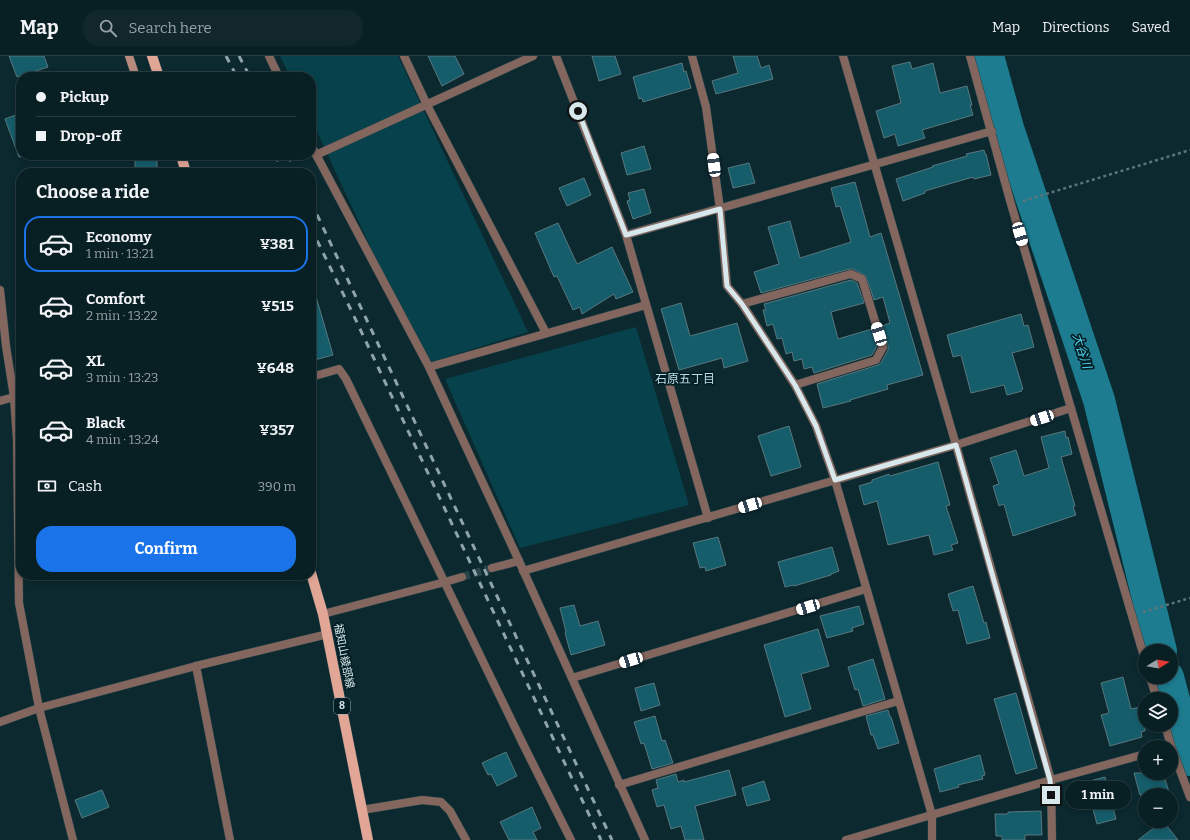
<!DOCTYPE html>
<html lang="en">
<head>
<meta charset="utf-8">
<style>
  body { margin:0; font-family:Bitter,"Noto Sans JP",serif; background:#11272b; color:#f1f3f6; height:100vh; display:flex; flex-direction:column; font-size:15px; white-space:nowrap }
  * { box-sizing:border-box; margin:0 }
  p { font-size:13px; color:#98a2a6 }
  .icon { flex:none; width:22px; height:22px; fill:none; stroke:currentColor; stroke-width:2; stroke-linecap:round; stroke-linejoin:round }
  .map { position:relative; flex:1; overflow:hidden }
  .details { position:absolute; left:16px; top:112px; width:300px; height:412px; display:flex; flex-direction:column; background:#081f23; border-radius:16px; box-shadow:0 2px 6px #0003,0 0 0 1px #293d41 }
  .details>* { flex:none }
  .top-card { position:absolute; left:16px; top:16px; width:300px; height:88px; border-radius:16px; box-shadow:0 2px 6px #0003,0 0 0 1px #293d41; display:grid; align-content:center; height:88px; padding:0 20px; background:#081f23 }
  .needle { width:26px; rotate:79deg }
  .fabs { position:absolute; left:1138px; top:588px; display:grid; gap:8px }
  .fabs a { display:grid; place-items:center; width:40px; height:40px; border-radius:50%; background:#081f23; box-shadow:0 2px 6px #0003,0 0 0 1px #293d41; font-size:20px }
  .end { position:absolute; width:18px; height:18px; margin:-9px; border:5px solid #d7e7eb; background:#111; box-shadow:0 0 0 2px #111 }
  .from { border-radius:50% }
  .bubble { position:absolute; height:28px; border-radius:14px; background:#081f23; box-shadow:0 2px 6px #0003,0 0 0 1px #293d41; font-size:13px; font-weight:700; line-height:28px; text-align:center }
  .car { position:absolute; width:12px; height:24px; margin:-12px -6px; border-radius:5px; box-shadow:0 0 3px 1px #0007; background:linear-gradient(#fff 24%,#345 0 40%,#fff 0 76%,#345 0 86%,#fff 0) }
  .top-card b { display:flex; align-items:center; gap:14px; height:38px; font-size:15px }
  .top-card b+b { border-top:1px solid #293d41 }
  .top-card i { width:10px; height:10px; background:#f1f3f6 }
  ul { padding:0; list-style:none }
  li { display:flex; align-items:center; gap:12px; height:56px; margin:0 8px 6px; padding:0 12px; border:2px solid transparent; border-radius:16px }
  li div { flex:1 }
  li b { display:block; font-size:15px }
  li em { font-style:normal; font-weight:700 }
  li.selected { border-color:#1a73e8 }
  li>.icon { width:36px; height:36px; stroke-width:1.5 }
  h2 { padding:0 20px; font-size:18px; line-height:48px }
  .pay { display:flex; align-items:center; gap:10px; height:44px; padding:0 20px; font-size:15px }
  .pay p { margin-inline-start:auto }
  .button { display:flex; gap:8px; margin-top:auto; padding:8px 20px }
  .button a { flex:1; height:46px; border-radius:16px; background:#1a73e8; color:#fff; font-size:16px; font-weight:700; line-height:46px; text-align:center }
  header { display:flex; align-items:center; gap:24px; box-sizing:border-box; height:56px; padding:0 20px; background:#081f23; border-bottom:1px solid #293d41 }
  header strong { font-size:19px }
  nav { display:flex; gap:22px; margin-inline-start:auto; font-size:14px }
  .search { width:280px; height:36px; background:#11272b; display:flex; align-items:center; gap:10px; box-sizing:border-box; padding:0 14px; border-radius:16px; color:#98a2a6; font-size:15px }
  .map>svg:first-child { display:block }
</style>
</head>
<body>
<header>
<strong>Map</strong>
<div class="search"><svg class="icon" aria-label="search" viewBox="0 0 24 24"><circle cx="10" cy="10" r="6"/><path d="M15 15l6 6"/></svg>Search here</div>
<nav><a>Map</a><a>Directions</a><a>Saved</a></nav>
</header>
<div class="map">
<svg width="1190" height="784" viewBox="0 0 1190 784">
  <rect width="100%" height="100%" fill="#0b292f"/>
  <g fill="#07424c">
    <polygon points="280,0 398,0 528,276 425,308 311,63 311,21 290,21"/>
    <polygon points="636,271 689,449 520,492 445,323"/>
  </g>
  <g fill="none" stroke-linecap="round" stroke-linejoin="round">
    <g stroke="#1d7c8f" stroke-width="32">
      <polyline points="988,0 1008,72 1099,344 1161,595"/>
      <polyline points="1168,621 1190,704"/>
    </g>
  </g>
  <g fill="#165d6b" stroke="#58777e">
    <polygon points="9,0 44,0 48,11 17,21"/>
    <polygon points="428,0 455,0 464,18 442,30"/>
    <polygon points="592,0 615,0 621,18 599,25"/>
    <polygon points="733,0 757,0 761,12 769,9 773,23 716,38 712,25 738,17"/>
    <polygon points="910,6 912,13 933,7 940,37 967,30 972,49 970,49 973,59 922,74 925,82 898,90 895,78 884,82 876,55 901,47 892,10"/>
    <polygon points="682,7 684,16 686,15 691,32 643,46 642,42 639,43 633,21"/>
    <polygon points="21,57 21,101 19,101 5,63"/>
    <polygon points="644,90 651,113 627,119 621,97"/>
    <polygon points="984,94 985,98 986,98 991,119 974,123 973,121 925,135 925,137 903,145 896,123 933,111 932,110 967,100 966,98"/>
    <rect x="135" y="99" width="22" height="18"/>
    <polygon points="749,107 755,127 733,132 728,112"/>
    <polygon points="584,122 591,139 567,150 559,132"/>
    <polygon points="855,126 870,181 881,177 923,319 887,329 888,333 850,344 851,345 823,352 817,328 878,309 881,307 888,294 888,289 882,270 890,267 883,241 874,244 866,220 853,213 850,213 761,237 754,216 779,208 768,171 790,165 800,202 851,186 840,150 836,151 831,132"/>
    <polygon points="644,133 651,157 633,163 627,145 630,144 628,137"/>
    <polygon points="558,167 577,208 612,191 633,236 616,243 614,238 582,258 580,251 573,254 557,220 554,221 535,177"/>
    <polygon points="851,224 857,227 864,247 831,256 838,283 872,273 877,290 872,299 814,317 812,311 804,313 802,303 794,305 792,296 786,298 782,282 777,283 773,268 767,270 763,254 766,254 764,248"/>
    <polygon points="311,237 315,237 333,299 311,305"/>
    <polygon points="681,247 690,280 737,267 748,305 724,312 722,302 679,314 661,253"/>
    <polygon points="1021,258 1024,270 1028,269 1034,291 1012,297 1023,333 1021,334 1022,335 1007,339 1004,329 971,337 961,299 953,301 947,279"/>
    <polygon points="789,370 801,411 771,420 758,380"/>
    <polygon points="1065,375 1066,382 1068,381 1072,398 1061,401 1075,450 1073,451 1076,459 1013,480 1004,448 999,450 993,430 999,428 990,402 1016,394 1024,420 1049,412 1041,381"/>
    <polygon points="938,406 950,449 946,450 958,487 951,489 953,494 934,499 929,479 888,489 877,445 864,449 859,430 872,426 872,424 889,418 890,420"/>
    <polygon points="718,481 726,509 706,515 705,511 700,512 693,487"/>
    <polygon points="832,491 839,515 831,518 831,519 794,530 794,529 785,531 778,506"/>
    <polygon points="973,530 984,567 986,566 990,582 967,588 958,554 953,555 948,538"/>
    <polygon points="574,549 580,570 598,565 605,589 571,599 565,577 566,576 560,552"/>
    <polygon points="859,550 864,568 852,572 853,575 827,582 820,560"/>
    <polygon points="818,573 829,610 801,618 811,653 785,661 764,589"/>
    <polygon points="873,603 885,643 863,650 858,633 855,634 848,611"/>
    <polygon points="1123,621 1131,653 1145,650 1145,675 1141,676 1142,681 1110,690 1101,659 1109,657 1101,627"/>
    <polygon points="654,627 660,649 641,655 635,632"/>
    <polygon points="1016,637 1037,712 1016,718 994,643"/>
    <polygon points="888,654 890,661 891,661 899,687 878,693 873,679 871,679 866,660"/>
    <polygon points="655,660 662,685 665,684 673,707 652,713 644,687 641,688 634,666"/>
    <polygon points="506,696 517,720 497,730 491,718 488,719 482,707"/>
    <polygon points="980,699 985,719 982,720 983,723 958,729 959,731 940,736 934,713"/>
    <polygon points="729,714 736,739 695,750 704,784 685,784 681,770 671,773 664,749 657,751 652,734 658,732 656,724 676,718 678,726 684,724 684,726"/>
    <polygon points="1134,717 1163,717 1170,739 1140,739"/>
    <polygon points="1105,721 1116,763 1097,768 1090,742 1087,743 1082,727"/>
    <polygon points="764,725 770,744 747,750 742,732"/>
    <polygon points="102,734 109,751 82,762 75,744"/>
    <polygon points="532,751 541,772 533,776 537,784 509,784 500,766"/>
    <polygon points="1041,755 1042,779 1025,779 1025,784 1002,784 1002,780 996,780 995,758 1008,758 1008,756"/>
    <polygon points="1163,765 1178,784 1138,784"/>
  </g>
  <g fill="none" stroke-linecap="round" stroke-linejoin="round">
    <polyline stroke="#2a464b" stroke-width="8" stroke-dasharray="8 4" stroke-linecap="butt" points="462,521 492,512"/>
    <g stroke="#284449" stroke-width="9">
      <g id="lane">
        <polyline points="0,345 14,341"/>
        <polyline points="0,666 39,652"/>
      </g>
    </g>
    <g stroke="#284449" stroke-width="9">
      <g id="street">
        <polyline points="269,0 279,21"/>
        <polyline points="404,0 427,49 546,277"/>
        <polyline points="556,0 626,179 708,462"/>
        <polyline points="692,0 706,51 720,153 727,230 742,248 795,329 816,370 835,424 932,759 932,784"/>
        <polyline points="843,0 956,389 1051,724 1052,784"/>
        <polyline points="970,0 1011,148 1145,604"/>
        <polyline points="311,89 429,311 519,505 645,784"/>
        <polyline points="316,99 533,0"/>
        <polyline points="626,179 992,75"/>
        <polyline points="0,234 6,290 14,341 17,384 19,547 39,652 73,784"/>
        <polyline points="742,248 851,218 862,223 883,291 876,304 795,329"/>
        <polyline points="429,311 646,249"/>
        <polyline points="311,321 339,313 346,323 523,688 571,784"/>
        <polyline points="492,512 519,505"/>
        <polyline points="523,515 956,389 1071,352"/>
        <polyline points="323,558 445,526 462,521"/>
        <polyline points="196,610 230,784"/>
        <polyline points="1150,621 1157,643"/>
        <polyline points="572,622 866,533"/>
        <polyline points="39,652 196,610 328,578"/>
        <polyline points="1165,669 1171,690 1190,741"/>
        <polyline points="619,729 898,645"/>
        <polyline points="362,754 422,744 441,746 450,755 466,784"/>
        <polyline points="846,784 1051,724 1145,698"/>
      </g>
    </g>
    <g stroke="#284449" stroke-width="9">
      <polyline id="secondary" points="129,0 136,21"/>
    </g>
    <g stroke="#284449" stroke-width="11">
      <g id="primary">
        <polyline points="152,0 159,21"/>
        <polyline points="181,99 186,117"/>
        <polyline points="311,517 323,558 368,784"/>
      </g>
    </g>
    <g stroke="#5d757a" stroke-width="2.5" stroke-dasharray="3 3" stroke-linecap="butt">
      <polyline points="1023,145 1190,94"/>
      <polyline points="1143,556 1190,542"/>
    </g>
    <use href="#lane" stroke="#83665e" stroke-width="8"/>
    <use href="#street" stroke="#83665e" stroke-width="8"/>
    <use href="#secondary" stroke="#b98a7e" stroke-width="8"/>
    <use href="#primary" stroke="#e2a697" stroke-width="10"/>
    <g stroke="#8fa4a9" stroke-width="3" stroke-dasharray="7 7" stroke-linecap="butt">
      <polyline points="226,0 237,21"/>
      <polyline points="239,0 250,21"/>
      <polyline points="275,99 284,117"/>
      <polyline points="288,99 297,117"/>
      <polyline points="311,146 338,203 612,784"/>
      <polyline points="311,172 352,256 601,784"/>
    </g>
  </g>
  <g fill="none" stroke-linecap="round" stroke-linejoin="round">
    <polyline stroke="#d7e7eb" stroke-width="5" points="578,55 626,179 720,153 727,230 742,248 795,329 816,370 835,424 956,389 1050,724 1051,739"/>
  </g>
  <g text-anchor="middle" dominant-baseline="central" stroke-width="3.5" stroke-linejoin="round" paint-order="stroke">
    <rect fill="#021f25" stroke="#97abb0" stroke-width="1" x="334" y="642" width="16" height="16" rx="3"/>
    <g font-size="10" font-weight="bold" fill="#d7e7eb">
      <text x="342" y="650">8</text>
    </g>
    <g font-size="11" fill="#d7e7eb" stroke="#021f25">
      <text transform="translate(344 600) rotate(79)">福知山綾部線</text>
    </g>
    <g font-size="12" font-style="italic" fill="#50d2ed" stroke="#021f25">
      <text transform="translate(1082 295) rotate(72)">大谷川</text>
    </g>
    <g font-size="12" fill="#bbdce4" stroke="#021f25">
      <text x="685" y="323">石原五丁目</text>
    </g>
  </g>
</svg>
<div class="fabs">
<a><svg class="needle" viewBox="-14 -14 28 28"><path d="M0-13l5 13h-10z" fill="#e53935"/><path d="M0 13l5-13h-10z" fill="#98a2a6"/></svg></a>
<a><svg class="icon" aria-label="layers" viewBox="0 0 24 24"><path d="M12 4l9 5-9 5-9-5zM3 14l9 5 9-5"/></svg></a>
<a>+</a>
<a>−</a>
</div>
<i class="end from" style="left:578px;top:55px"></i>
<i class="end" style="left:1051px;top:739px"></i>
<div class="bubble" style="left:1065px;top:725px;width:66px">1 min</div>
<i class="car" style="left:714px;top:109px;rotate:353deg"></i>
<i class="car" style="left:1020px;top:178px;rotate:164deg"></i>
<i class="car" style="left:879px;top:278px;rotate:343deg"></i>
<i class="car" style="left:1042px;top:362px;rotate:252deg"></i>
<i class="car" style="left:750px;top:449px;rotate:253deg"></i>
<i class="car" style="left:808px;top:551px;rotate:253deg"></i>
<i class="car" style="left:631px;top:604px;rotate:253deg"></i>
<div class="top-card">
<b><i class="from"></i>Pickup</b>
<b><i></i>Drop-off</b>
</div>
<section class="details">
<h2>Choose a ride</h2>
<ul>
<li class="selected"><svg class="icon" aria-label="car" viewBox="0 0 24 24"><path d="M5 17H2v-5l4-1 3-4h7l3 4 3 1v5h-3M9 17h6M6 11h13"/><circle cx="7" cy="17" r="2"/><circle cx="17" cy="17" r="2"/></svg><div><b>Economy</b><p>1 min · 13:21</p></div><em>¥381</em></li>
<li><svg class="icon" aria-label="car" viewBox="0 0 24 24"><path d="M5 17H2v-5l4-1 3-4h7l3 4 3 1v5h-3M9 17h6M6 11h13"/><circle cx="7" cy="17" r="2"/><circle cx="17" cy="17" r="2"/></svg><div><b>Comfort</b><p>2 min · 13:22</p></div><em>¥515</em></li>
<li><svg class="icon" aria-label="car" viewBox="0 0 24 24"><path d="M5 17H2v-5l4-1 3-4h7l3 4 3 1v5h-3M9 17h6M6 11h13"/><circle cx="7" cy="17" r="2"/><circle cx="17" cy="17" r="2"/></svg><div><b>XL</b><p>3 min · 13:23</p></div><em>¥648</em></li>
<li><svg class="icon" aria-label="car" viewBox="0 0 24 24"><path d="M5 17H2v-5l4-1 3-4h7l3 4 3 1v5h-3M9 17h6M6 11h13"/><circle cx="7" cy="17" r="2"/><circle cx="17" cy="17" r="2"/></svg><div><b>Black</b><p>4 min · 13:24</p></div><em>¥357</em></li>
</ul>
<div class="pay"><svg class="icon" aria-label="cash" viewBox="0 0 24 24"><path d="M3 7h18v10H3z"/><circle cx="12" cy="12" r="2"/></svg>Cash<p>390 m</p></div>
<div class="button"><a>Confirm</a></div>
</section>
</div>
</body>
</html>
